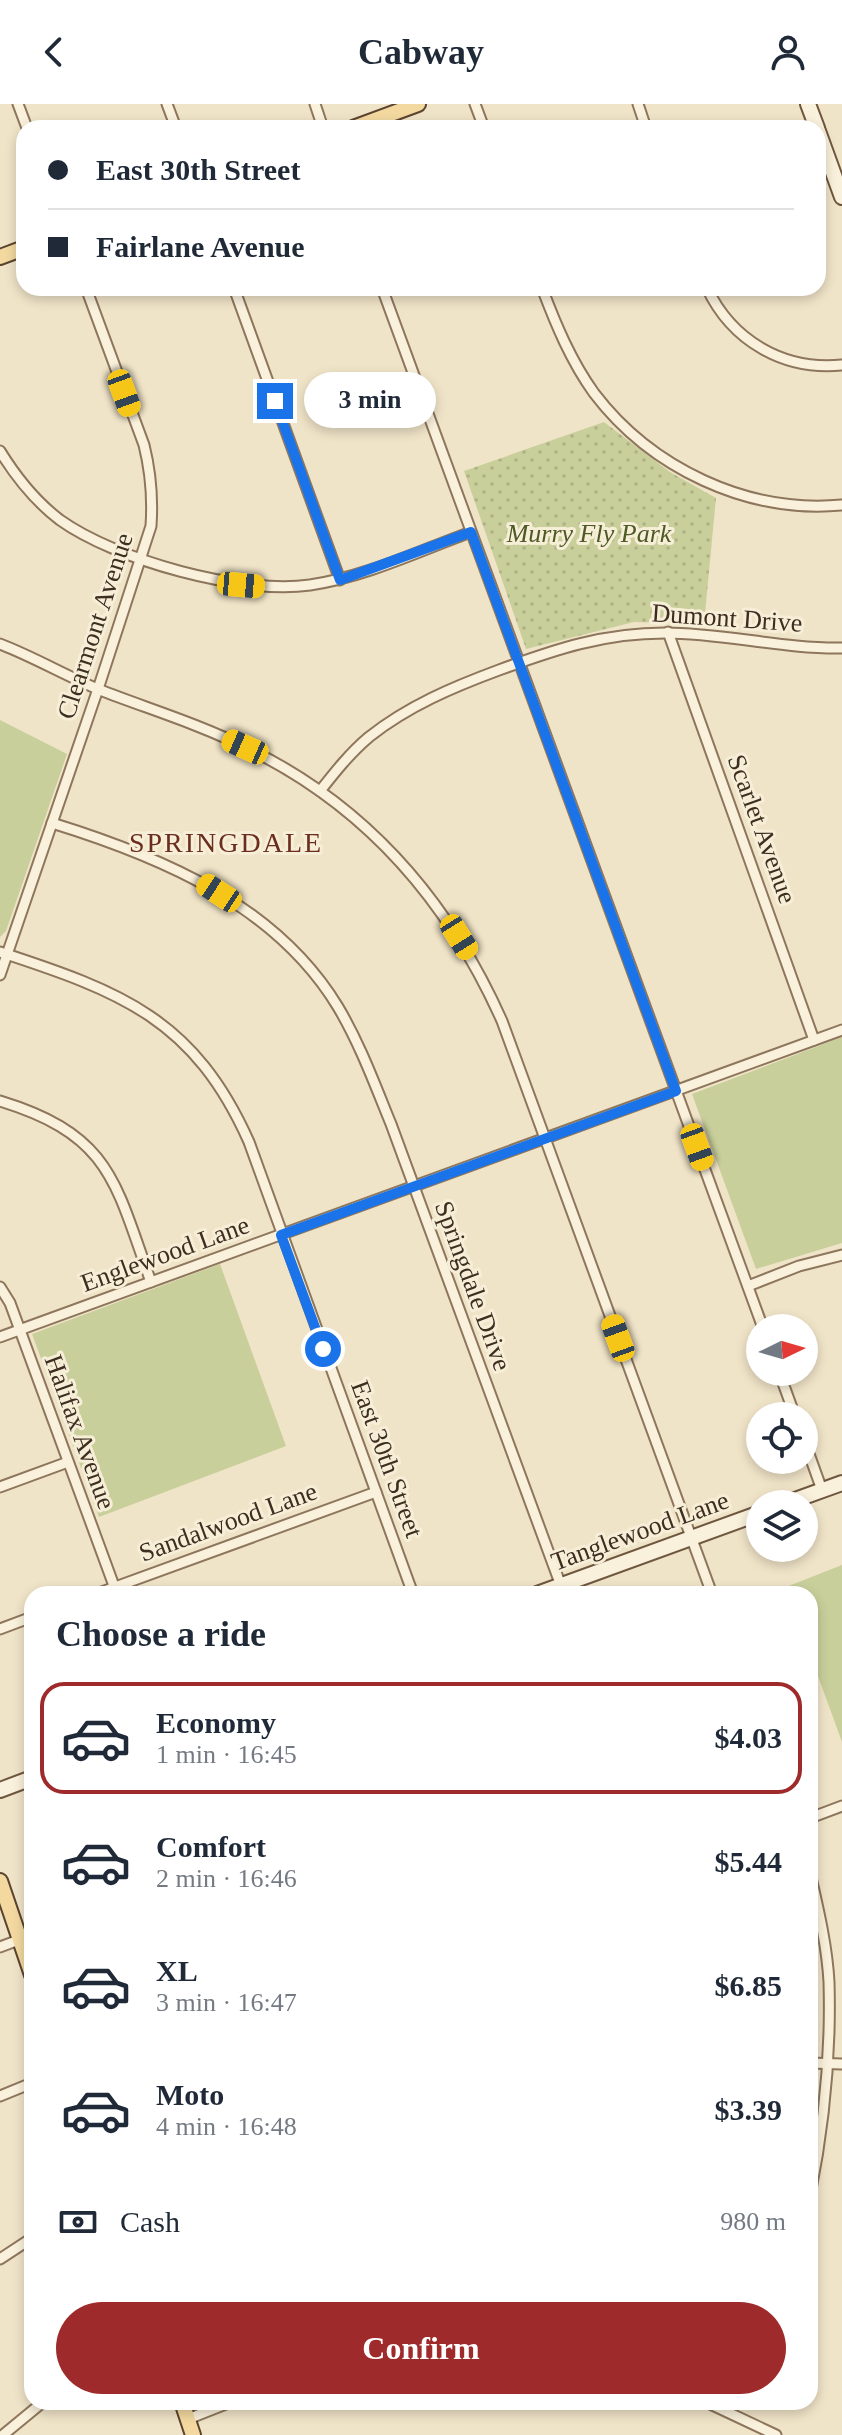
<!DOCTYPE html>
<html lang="en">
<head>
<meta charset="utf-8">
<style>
  body { margin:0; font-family:"Times New Roman",serif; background:#f6f6f7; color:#1f2937; height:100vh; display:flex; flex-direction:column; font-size:30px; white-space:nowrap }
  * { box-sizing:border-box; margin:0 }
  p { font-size:26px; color:#747a83 }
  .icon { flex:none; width:44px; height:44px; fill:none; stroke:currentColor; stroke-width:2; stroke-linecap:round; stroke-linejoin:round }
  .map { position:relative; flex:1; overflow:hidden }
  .details { position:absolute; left:24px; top:1482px; width:794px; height:824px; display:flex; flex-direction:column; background:#fff; border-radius:24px; box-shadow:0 4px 12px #0003 }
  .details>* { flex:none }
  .banner { position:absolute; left:16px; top:16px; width:810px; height:176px; border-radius:24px; box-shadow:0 4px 12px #0003; display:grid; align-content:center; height:176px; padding:0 32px; background:#fff }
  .needle { width:52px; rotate:85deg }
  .tools { position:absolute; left:746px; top:1210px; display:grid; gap:16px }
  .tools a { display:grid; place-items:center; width:72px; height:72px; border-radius:50%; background:#fff; box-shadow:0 4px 12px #0003; font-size:40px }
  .end { position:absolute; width:36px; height:36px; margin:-18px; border:10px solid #1a73e8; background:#fff; box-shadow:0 0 0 4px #fff }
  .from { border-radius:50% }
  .bubble { position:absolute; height:56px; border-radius:28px; background:#fff; box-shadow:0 4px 12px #0003; font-size:26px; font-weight:800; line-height:56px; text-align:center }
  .car { position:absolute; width:24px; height:48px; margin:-24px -12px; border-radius:10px; box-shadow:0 0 6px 2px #0007; background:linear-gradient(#f5c518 24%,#345 0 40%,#f5c518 0 76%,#345 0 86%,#f5c518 0) }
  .banner b { display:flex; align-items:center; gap:28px; height:76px; font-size:30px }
  .banner b+b { border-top:2px solid #e0e1e3 }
  .banner i { width:20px; height:20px; background:#1f2937 }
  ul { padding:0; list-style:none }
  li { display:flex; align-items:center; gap:24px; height:112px; margin:0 16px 12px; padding:0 16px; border:4px solid transparent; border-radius:24px }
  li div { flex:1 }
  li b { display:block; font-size:30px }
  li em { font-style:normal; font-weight:800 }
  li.selected { border-color:#9e2a2b }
  li>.icon { width:72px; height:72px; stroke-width:1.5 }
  h2 { padding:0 32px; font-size:36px; line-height:96px }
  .pay { display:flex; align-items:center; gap:20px; height:88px; padding:0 32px; font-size:30px }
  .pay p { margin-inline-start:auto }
  .cta { display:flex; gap:16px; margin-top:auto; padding:16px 32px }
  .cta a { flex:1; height:92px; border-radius:48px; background:#9e2a2b; color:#fff; font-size:32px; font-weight:800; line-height:92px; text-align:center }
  header { display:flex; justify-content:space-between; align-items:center; height:104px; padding:0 32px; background:#fff; font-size:36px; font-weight:800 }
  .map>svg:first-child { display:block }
</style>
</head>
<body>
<header><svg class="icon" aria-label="back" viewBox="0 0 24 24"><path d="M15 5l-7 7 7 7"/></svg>Cabway<svg class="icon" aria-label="person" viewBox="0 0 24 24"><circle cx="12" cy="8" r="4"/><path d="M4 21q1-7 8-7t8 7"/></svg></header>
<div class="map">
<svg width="842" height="2331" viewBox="0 0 842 2331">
  <defs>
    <pattern id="park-dots" width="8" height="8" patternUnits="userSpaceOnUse" patternTransform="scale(2)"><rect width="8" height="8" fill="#c9cf9b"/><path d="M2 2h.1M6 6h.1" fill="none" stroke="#aeb285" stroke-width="1.8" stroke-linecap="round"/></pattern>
  </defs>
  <rect width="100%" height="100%" fill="#f0e4c8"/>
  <g fill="#c9cf9b">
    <polygon points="0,616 67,650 6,827 0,833"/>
    <polygon points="842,933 842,1139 756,1165 692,990"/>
    <polygon points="220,1160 286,1342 99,1413 32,1230"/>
    <polygon points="842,1461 842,1638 810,1550 810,1490 788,1490 786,1483"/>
  </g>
  <polygon fill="url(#park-dots)" points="604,318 670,368 716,394 704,520 634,518 526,545 464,367"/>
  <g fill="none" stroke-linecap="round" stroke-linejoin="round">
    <g stroke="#8d765c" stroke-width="13">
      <g id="street">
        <polyline points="18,0 27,24"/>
        <polyline points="167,0 176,24"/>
        <polyline points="315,0 323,24"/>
        <polyline points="475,0 484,24"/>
        <polyline points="638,0 646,24"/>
        <polyline points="234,184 340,476"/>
        <polyline points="382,184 763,1224"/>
        <path d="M542 184C556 221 571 257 594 289 651 364 747 410 842 401"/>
        <path d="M707 184C732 237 784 267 842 261"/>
        <path d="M0 347C16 373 35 397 60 416 116 456 241 491 310 481 365 473 419 447 471 428"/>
        <polyline points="668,528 814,936"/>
        <path d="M0 540C34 553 66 572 100 586 149 605 199 620 247 644 367 702 448 796 502 917L712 1490"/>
        <path d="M320 687C335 668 350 649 369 633 408 602 453 583 499 566 556 545 604 529 665 529 724 529 783 545 842 544"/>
        <path d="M52 719C162 753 276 801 338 903 360 940 375 981 391 1020L564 1490"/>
        <path d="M0 848C122 888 194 915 249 1038L413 1490"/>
        <path d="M0 871 98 585 151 422C153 393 151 369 144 341L86 184"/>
        <path d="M0 997C111 1031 115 1078 151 1178"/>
        <polyline points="748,1182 799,1162 842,1151"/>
        <polyline points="0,1183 10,1199 117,1490"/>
        <polyline points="0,1233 842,926"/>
        <polyline points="779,1268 795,1312"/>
        <polyline points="804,1336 822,1386"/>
        <polyline points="0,1383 68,1358"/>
        <polyline points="96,1490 376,1388"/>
        <polyline points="0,1525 32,1513"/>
        <polyline points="810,1714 842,1702"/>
        <path d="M810 1769C818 1804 827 1841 829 1878 831 1948 824 2022 810 2091"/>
        <polyline points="0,1843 32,1831"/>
        <polyline points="810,1959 842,1960"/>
        <polyline points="0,1992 32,1979"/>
        <polyline points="0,2155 32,2134"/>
        <polyline points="706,2298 776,2331"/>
        <polyline points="188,2315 231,2298"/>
        <polyline points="3,2331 43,2298"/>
      </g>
    </g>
    <g stroke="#6f573f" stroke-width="18">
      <g id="secondary">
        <polyline points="808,0 817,24"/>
        <polyline points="818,27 842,93"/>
        <polyline points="784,1400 842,1379"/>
        <polyline points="537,1490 760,1409"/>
        <polyline points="0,1686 32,1674"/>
      </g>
    </g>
    <g stroke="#5b4430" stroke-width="18">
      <g id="primary">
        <polyline points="353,24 418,0"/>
        <polyline points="0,153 24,144"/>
        <polyline points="0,1777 32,1871"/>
        <polyline points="182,2298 193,2331"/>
      </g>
    </g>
    <use href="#street" stroke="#faf1dc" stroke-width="9"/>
    <use href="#secondary" stroke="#faf1dc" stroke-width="14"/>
    <use href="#primary" stroke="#f3d9a0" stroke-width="14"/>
  </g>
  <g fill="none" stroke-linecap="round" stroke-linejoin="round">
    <polyline stroke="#1a73e8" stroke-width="10" points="275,297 340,476 471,428 676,987 281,1131 323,1245"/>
  </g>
  <g text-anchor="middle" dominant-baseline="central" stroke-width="6" stroke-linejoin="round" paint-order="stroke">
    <g font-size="26" font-style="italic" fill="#4d5a26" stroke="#f7eed8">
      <text x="589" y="429">Murry Fly Park</text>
    </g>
    <g font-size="26" fill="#3d2e20" stroke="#f7eed8">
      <text transform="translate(727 514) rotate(4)">Dumont Drive</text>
      <text transform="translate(95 522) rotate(-72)">Clearmont Avenue</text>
      <text transform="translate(762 725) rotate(70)">Scarlet Avenue</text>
      <text transform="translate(165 1150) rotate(-20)">Englewood Lane</text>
      <text transform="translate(473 1182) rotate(70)">Springdale Drive</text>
      <text transform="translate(80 1328) rotate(70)">Halifax Avenue</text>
      <text transform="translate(387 1355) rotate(70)">East 30th Street</text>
      <text transform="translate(228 1418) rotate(-20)">Sandalwood Lane</text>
      <text transform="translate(640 1427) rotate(-20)">Tanglewood Lane</text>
    </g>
    <g font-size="28" letter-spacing="2" fill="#6b2e1e" stroke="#f7eed8">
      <text x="226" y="738">SPRINGDALE</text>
    </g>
  </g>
</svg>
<div class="tools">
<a><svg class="needle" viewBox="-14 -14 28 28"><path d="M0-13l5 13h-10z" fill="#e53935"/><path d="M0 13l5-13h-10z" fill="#747a83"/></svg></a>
<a><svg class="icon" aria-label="locate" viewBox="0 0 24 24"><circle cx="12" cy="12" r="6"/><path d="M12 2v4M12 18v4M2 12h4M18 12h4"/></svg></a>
<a><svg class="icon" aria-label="layers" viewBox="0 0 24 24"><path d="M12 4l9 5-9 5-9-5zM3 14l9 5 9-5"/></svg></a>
</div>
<i class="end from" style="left:323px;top:1245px"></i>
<i class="end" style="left:275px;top:297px"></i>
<div class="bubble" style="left:304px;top:268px;width:132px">3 min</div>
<i class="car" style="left:124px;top:289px;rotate:160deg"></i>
<i class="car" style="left:241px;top:481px;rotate:95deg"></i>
<i class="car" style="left:245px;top:643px;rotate:294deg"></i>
<i class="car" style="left:219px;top:789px;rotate:303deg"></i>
<i class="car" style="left:459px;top:833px;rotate:148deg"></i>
<i class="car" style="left:697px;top:1043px;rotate:160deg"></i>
<i class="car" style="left:618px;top:1234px;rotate:340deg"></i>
<div class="banner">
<b><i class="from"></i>East 30th Street</b>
<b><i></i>Fairlane Avenue</b>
</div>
<section class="details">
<h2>Choose a ride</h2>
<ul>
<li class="selected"><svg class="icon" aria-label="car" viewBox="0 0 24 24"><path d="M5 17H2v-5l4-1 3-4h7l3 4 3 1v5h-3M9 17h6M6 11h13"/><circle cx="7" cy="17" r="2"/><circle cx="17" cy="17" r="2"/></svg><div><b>Economy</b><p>1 min · 16:45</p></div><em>$4.03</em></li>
<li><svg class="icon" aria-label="car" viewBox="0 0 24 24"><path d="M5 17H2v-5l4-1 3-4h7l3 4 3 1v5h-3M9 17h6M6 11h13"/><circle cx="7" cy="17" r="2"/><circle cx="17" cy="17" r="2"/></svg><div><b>Comfort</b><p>2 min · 16:46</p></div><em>$5.44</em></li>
<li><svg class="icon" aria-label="car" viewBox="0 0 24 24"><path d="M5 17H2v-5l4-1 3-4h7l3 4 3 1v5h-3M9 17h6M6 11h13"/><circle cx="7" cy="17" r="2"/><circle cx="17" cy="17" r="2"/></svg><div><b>XL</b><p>3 min · 16:47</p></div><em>$6.85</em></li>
<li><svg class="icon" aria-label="car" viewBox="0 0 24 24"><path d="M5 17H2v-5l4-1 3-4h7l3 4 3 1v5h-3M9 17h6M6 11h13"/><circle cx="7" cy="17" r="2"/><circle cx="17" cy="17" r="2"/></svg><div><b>Moto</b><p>4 min · 16:48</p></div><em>$3.39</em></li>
</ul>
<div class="pay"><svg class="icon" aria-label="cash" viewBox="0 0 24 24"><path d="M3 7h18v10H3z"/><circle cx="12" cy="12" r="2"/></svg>Cash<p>980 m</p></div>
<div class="cta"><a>Confirm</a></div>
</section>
</div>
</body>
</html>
